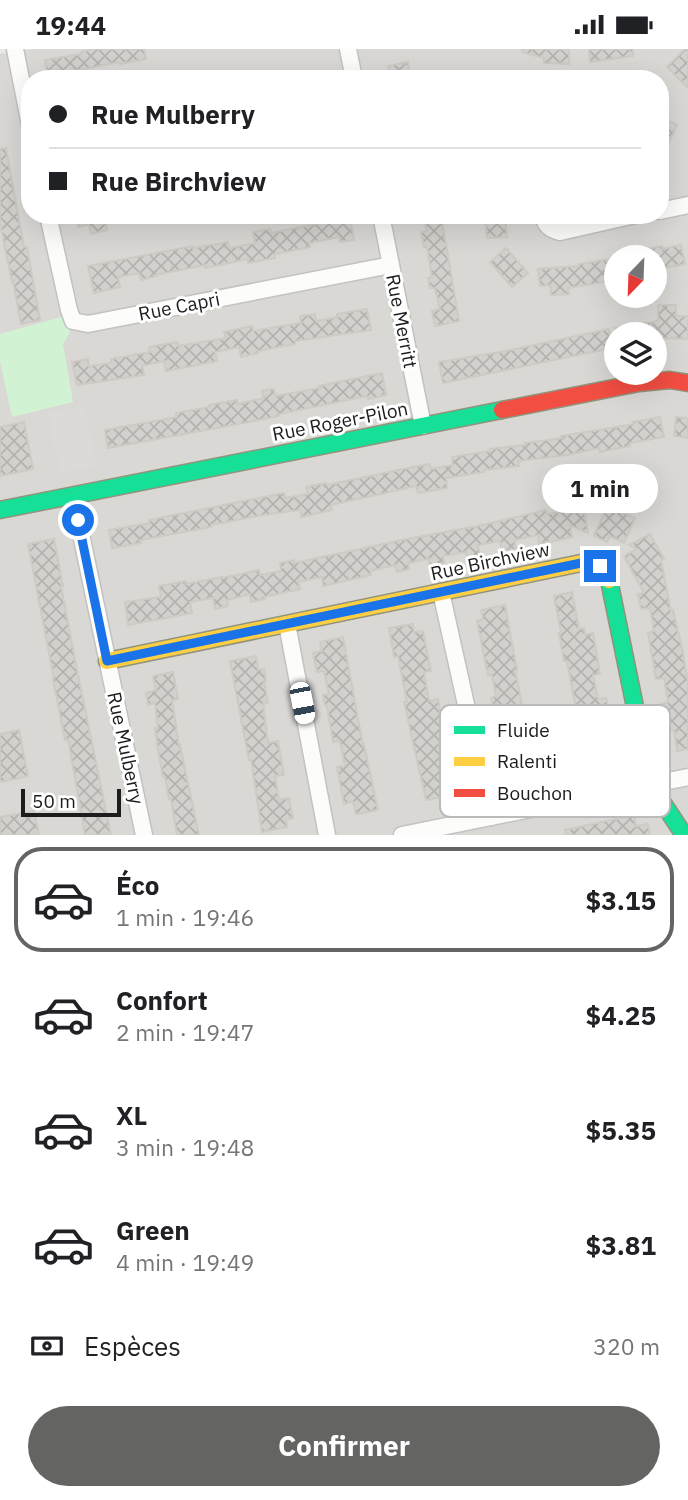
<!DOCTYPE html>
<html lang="fr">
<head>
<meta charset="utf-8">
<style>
  body { margin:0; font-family:"IBM Plex Sans",sans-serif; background:#f6f6f6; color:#202124; height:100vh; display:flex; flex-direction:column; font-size:26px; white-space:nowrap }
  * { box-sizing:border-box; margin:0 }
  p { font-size:23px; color:#757577 }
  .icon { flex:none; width:38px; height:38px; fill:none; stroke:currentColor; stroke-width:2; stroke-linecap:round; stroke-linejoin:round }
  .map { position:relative; height:786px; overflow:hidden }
  .details { display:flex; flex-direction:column; background:#fff; flex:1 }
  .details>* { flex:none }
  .top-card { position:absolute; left:21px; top:21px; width:648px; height:154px; border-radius:28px; box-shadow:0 7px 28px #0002; display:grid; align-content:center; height:154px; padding:0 28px; background:#fff }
  .needle { width:46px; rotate:203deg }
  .tools { position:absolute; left:604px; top:196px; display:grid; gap:14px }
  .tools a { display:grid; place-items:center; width:63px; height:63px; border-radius:50%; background:#fff; box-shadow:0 7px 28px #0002; font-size:35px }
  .scale { position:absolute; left:21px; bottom:18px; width:100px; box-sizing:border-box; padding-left:7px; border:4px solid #1c1c1c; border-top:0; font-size:19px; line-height:24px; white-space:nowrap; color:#1c1c1c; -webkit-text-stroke:5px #fff; paint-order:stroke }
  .end { position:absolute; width:32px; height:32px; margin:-16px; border:9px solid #1a73e8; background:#fff; box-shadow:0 0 0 4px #fff }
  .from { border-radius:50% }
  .bubble { position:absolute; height:49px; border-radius:24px; background:#fff; box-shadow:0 7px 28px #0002; font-size:23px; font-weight:700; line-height:49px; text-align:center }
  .car { position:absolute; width:21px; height:42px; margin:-21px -10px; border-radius:9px; box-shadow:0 0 5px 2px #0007; background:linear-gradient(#fff 24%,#345 0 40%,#fff 0 76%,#345 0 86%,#fff 0) }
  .top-card b { display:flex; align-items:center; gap:24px; height:66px; font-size:26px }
  .top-card b+b { border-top:2px solid #e0e0e0 }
  .top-card i { width:18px; height:18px; background:#202124 }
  ul { padding:12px 0 0; list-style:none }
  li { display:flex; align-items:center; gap:21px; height:105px; margin:0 14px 10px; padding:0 14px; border:4px solid transparent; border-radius:28px }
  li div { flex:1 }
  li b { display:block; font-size:26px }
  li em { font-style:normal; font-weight:700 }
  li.selected { border-color:#646462 }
  li>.icon { width:63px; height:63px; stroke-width:1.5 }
  .pay { display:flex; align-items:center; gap:18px; height:77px; padding:0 28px; font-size:26px }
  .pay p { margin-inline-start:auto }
  .cta { display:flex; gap:14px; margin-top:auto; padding:14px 28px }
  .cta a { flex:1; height:80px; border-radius:42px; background:#646462; color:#fff; font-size:28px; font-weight:700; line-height:80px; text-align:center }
  .status { display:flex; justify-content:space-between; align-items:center; height:49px; padding:0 35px; background:#fff; direction:ltr }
  .status svg { height:19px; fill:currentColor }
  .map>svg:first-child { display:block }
</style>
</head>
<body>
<div class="status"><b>19:44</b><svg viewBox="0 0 49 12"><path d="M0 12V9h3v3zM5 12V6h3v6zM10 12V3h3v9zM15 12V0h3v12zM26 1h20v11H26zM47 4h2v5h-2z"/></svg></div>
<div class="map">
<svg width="688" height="786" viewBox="0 0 688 786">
  <defs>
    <pattern id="building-cross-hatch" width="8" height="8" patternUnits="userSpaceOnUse" patternTransform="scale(1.75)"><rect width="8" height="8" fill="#d3d1cd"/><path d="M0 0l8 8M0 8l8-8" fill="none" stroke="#b5b3af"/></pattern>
  </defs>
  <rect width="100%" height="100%" fill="#ebe9e4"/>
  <path fill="#dad8d5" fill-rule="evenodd" d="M33 0H688V786H0V5ZM30 30H660V166H30ZM616 208H654V247H616ZM616 285H654V324H616Z"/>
  <polygon fill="#d1f3d3" points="65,267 70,283 63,295 73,353 12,368 0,312 0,285"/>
  <polygon fill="#dbdad8" points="84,357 96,417 60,424 48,364"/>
  <g fill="url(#building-cross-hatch)" stroke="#cecac5" stroke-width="2">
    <polygon points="93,0 144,0 146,10 120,15 120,13 74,22 75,26 48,30 45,11 81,5 81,3"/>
    <polygon points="522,0 569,0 569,15 544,14 544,9 522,3"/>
    <polygon points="589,0 633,0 633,7 590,13"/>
    <polygon points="685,0 688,0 688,39 667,18"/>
    <polygon points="408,13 411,30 391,30 388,17"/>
    <polygon points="660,68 677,76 669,94 660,90"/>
    <polygon points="6,99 24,198 27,198 40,271 21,275 13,232 12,233 0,174 0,100"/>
    <polygon points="75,166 110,166 110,171 105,172 107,181 91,185 89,175 78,178"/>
    <polygon points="435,166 441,166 459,272 435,277 432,262 440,260 435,239 430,239 428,229 432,228 427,198 424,198 421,183 427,182 424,168"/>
    <polygon points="485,166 505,166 507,188 487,189"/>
    <polygon points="350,168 354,191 340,193 339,188 309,194 310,198 275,205 275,209 248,214 248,210 205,219 205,216 155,226 156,227 141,231 139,224 118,228 120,238 94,244 88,217 193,197 193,199 228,193 229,199 255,194 253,183 270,180 271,184"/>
    <polygon points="681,196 685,215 656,221 654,208 633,208 632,203 662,197 662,200"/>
    <polygon points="506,199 528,224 512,238 490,213"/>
    <polygon points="616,209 616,231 568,239 569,245 551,246 550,236 540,237 538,220 579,217 579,215"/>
    <polygon points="658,256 676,256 676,267 688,267 688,290 657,289 657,285 616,285 615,279 658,272"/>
    <polygon points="367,260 371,281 295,292 295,295 258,302 258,304 241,308 239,298 215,303 217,312 166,322 164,312 142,317 144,326 77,336 72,313 88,310 89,317 111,314 111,310 150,303 149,298 177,293 178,297 226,289 224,283 252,277 253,282 301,274 300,267 315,265 316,272 338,268 337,265"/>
    <polygon points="609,280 612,299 443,334 439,313 511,301"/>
    <polygon points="382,324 386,346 368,350 367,347 279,365 279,367 249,373 108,399 105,381 177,368 176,364 209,358 209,356 237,351 238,355 264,349 262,342 274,340 275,347 320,339 319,337"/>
    <polygon points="660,368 664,388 630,394 630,397 600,403 599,399 567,406 518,412 519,417 484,421 484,423 446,429 447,439 418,444 416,437 331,456 332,461 301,468 300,461 263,466 211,476 211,478 140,491 141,494 112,499 109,481 150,474 149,471 284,444 285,449 308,445 306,438 326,434 327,436 413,418 430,415 431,420 453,416 452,408 490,402 490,400 525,396 525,394 562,389 561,387 634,375 633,373"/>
    <polygon points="676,368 688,369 688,389 674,387"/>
    <polygon points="24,373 33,420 0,427 0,378"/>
    <polygon points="607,457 635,469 624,494 610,487 607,493 594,487"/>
    <polygon points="584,460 588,484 570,476 572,488 539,495 538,486 514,491 516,500 502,502 500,492 478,496 480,507 467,510 466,503 443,507 444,514 430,517 428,510 408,514 409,520 397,523 395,516 370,522 371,526 323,537 322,528 298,533 300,540 264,548 265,550 251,553 250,545 227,551 228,557 215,560 213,549 190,553 192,564 128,576 125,553 161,548 159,537 186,532 186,535 222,528 222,529 259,521 260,526 281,522 280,514 294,511 294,514 402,491 483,476 546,461 547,465"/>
    <polygon points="650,485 664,510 661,511 671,562 673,561 682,599 688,634 688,700 677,702 674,681 666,682 661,655 668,653 664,629 656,630 648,584 654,582 650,559 641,560 638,545 644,544 624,507 637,500 629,496"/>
    <polygon points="54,490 63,537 61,537 78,626 111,786 85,786 68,690 65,691 53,630 54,630 28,495"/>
    <polygon points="572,543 579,580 584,579 585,586 593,584 600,625 593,626 598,650 606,649 609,662 599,664 603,688 613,686 615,698 605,700 608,715 585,720 583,711 579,712 576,693 582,692 567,612 564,612 559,584 561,583 554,547"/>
    <polygon points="505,556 517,621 515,621 524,665 526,665 533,708 538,707 542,728 509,734 491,649 496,647 492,626 488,626 477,572 483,570 481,561"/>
    <polygon points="413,575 414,583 423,582 431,622 424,623 429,652 438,650 445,693 439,694 444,719 451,717 454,733 442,735 445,747 426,751 404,653 407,653 398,607 394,608 389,579"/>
    <polygon points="343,588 363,697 364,696 378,761 356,765 353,752 344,755 337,718 345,717 340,692 333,693 327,657 325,657 323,646 329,645 324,622 317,623 313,604 322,602 320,593"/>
    <polygon points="256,607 258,621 264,620 266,632 264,632 268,654 263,655 268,694 278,692 284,726 275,727 279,751 289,749 293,769 286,771 287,778 262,783 251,711 249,711 230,612"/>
    <polygon points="173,623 178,650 172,651 179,697 180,696 199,786 177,786 171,750 169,750 165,728 163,728 158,701 155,679 158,679 155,654 148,656 146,644 156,641 153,627"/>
    <polygon points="19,681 28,727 0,733 0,685"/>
    <polygon points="34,762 39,786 0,786 0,768"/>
    <polygon points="634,766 636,777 648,775 650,786 566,786 565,781"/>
  </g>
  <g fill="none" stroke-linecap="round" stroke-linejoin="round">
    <g stroke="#c3c2c0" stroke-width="19">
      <g id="street">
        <polyline points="15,0 30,76"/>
        <polyline points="348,0 354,30"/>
        <polyline points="660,162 688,156"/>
        <polyline points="48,166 69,261 73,272 88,275 391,216"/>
        <polyline points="381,166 423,377"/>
        <path d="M543 166C545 177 550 180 560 183L635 166"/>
        <polyline points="73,447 144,786"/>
        <polyline points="441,543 491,768"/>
        <polyline points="287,575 327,786"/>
        <polyline points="402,786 688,728"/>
      </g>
    </g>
    <g stroke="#91947c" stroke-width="19">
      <g id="fast">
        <polyline points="0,461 502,361"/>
        <polyline points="609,531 651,736 684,786"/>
      </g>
    </g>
    <g stroke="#91947c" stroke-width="19">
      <polyline id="slow" points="107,612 586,513 600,517 609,531"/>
    </g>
    <g stroke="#91947c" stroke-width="19">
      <polyline id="jam" points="502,361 639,334 670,331 688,334"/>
    </g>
    <use href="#street" stroke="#fcfcfb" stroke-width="16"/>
    <use href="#fast" stroke="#16e098" stroke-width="16"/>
    <use href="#slow" stroke="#ffcf43" stroke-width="16"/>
    <use href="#jam" stroke="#f24e42" stroke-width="16"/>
  </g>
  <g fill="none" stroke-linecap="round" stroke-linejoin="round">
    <polyline stroke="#1a73e8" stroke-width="9" points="78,471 107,612 586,513 600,517"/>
  </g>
  <g text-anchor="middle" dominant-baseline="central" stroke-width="6" stroke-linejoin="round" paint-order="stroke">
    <g font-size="19" fill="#1c1c1c" stroke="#fff">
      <text transform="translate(179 257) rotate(-11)">Rue Capri</text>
      <text transform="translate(402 272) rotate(79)">Rue Merritt</text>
      <text transform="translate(340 372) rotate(-11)">Rue Roger-Pilon</text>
      <text transform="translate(490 512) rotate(-12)">Rue Birchview</text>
      <text transform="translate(126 699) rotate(78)">Rue Mulberry</text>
    </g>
  </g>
  <rect x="440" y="656" width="230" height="112" rx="10" fill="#fff" stroke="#bbb" stroke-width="2"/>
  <rect x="454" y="677" width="31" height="8" fill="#16e098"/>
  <rect x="454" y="708" width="31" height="9" fill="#ffcf43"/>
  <rect x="454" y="740" width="31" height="8" fill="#f24e42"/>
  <g font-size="19" fill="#1c1c1c">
    <text x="497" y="688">Fluide</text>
    <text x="497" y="719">Ralenti</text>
    <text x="497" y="751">Bouchon</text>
  </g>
</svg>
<div class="tools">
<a><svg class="needle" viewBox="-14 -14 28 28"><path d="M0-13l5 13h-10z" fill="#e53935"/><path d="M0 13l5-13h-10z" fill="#757577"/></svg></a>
<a><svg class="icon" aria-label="layers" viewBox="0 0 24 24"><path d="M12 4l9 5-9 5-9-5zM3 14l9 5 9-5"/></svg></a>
</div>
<div class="scale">50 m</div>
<i class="end from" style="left:78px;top:471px"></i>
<i class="end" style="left:600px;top:517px"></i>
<div class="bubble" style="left:542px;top:415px;width:116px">1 min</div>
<i class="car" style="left:302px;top:654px;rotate:169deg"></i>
<div class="top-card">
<b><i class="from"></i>Rue Mulberry</b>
<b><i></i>Rue Birchview</b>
</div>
</div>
<section class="details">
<ul>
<li class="selected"><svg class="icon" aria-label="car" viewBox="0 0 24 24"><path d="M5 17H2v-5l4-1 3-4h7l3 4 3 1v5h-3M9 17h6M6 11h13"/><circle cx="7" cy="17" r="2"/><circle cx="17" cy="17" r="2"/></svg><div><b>Éco</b><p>1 min · 19:46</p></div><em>$3.15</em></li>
<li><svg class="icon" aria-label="car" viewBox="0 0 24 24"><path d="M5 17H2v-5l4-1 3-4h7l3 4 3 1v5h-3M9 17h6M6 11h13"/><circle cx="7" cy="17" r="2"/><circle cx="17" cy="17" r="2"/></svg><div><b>Confort</b><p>2 min · 19:47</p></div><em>$4.25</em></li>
<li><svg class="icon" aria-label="car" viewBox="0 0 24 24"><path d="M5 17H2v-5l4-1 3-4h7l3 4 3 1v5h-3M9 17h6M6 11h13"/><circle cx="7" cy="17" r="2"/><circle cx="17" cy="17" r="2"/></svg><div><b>XL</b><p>3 min · 19:48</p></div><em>$5.35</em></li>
<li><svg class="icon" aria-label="car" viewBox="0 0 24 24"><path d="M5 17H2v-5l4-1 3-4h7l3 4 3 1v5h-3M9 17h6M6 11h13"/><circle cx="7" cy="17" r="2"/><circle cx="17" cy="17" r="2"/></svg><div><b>Green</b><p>4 min · 19:49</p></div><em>$3.81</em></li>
</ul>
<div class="pay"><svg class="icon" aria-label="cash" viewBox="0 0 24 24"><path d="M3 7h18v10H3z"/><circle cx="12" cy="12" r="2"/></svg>Espèces<p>320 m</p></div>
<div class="cta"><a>Confirmer</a></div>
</section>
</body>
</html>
